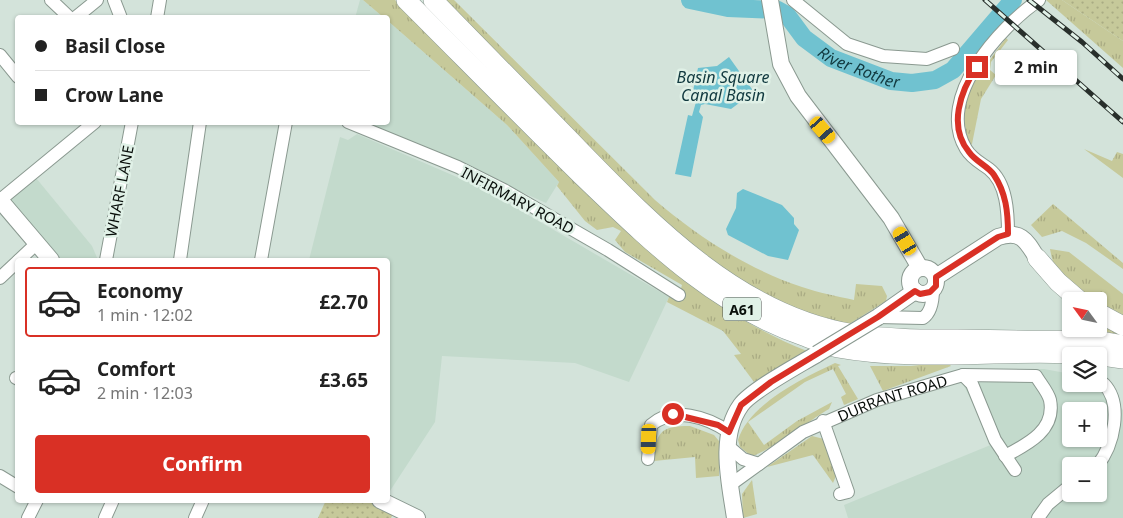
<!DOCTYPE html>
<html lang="en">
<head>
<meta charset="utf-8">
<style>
  body { margin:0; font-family:"Noto Sans",sans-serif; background:#f2f2f2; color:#222; height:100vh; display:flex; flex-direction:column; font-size:19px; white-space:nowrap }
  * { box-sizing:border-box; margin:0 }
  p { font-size:16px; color:#767676 }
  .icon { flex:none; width:28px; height:28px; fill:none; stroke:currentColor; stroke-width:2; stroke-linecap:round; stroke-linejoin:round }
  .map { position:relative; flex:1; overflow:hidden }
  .side { position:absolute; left:15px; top:258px; width:375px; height:245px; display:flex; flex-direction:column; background:#fff; border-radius:5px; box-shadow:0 1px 4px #0004 }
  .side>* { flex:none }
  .top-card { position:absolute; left:15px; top:15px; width:375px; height:110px; border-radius:5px; box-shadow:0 1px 4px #0004; display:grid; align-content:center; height:110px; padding:0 20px; background:#fff }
  .needle { width:32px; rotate:303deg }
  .fabs { position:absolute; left:1062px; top:292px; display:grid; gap:10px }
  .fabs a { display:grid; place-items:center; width:45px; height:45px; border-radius:5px; background:#fff; box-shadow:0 1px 4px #0004; font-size:25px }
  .end { position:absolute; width:22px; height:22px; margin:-11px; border:6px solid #d93025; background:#fff; box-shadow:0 0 0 2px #fff }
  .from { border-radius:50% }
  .bubble { position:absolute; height:35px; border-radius:5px; background:#fff; box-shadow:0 1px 4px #0004; font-size:16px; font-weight:700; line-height:35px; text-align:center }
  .car { position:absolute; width:15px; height:30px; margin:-15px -8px; border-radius:6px; box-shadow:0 0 4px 1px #0007; background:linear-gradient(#f5c518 24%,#345 0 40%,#f5c518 0 76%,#345 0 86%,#f5c518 0) }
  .top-card b { display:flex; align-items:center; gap:18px; height:48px; font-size:19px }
  .top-card b+b { border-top:1px solid #e0e0e0 }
  .top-card i { width:12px; height:12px; background:#222 }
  ul { padding:9px 0 0; list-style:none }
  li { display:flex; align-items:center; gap:15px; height:70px; margin:0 10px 8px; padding:0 10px; border:2px solid transparent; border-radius:5px }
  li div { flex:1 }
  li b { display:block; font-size:19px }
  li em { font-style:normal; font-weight:700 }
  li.active { border-color:#d93025 }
  li>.icon { width:45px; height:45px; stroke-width:1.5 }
  .button { display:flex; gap:10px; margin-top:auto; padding:10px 20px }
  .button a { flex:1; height:58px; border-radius:5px; background:#d93025; color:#fff; font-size:20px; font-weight:700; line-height:58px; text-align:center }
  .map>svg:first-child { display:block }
</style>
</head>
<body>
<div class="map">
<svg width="1123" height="518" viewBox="0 0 1123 518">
  <defs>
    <pattern id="grass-tufts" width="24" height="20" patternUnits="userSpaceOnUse" patternTransform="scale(1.25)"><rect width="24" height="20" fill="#c6c99a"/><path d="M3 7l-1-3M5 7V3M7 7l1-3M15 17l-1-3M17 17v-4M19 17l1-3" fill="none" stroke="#a9ab83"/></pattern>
    <pattern id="park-dots" width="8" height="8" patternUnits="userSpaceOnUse" patternTransform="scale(1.25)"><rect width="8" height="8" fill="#c6c99a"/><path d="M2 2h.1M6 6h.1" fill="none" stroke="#a9ab83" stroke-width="1.8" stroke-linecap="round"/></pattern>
  </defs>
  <rect width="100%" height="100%" fill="#d3e3da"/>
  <g fill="#c3dacc" fill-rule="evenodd">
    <polygon points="360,0 363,0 383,17 355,18"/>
    <polygon points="388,21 507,125 559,182 546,203 368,123 388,122"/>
    <polygon points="357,134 480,187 669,297 629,382 575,363 442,356 435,422 388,494 388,260 309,260 340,137 348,140"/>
    <polygon points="36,178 92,246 98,260 58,260 10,200"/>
    <path d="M1044 369 1071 374V384H1096L1123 410V518H848L844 505 993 444 956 370ZM1071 411H1099V439H1071ZM1071 466H1099V494H1071Z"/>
  </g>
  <g fill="url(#grass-tufts)">
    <path d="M363 0H395L691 285C728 312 764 334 807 351L754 382 734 355 741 354 723 331 667 302 669 297 678 298 682 285 625 252 615 240 621 231 613 227 597 230 585 221 557 186 559 182 507 125 388 21V18L383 17Z"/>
    <path d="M445 0H454L655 200C698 237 748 269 802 287 819 293 837 296 854 300L856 284 882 286 887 296 886 301 846 326 792 309 744 285 661 223Z"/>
    <polygon points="1046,0 1062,0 1123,41 1123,68"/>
    <polygon points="1006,38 1008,40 991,62 990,70 996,75 981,99 972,144 968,146 963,111 972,84"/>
    <polygon points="1084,149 1112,161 1117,152 1123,154 1123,178"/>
    <polygon points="1053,204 1123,263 1123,269 1086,243 1062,231 1042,237 1031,225"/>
    <path d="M1050 249 1069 252 1123 294V317L1099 306V301C1086 301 1060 276 1054 264 1052 260 1051 254 1050 249Z"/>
    <polygon points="1099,318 1123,331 1123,341 1083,335 1082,329 1099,329"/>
    <polygon points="947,362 951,366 883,391 870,366 911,366"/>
    <path d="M835 363 841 365 838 366 858 399 844 405 841 397 846 394 833 369 805 382 748 422 764 445 797 421 832 402 829 409C813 418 764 455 751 456L740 447 738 440C749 404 803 378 835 363Z"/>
    <path d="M690 426 714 435 719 441V476L696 478 695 457 654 461C656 432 660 426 690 426Z"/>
    <polygon points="812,436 824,439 836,476 833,483 813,455 767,467"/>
    <polygon points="752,480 757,514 743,518 742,494"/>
  </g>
  <g fill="url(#park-dots)">
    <polygon points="1062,0 1123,0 1123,41"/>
    <polygon points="326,500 368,500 393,514 391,518 318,518"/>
  </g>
  <g fill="#70c2d0">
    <polygon points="729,57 754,92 731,109 705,104 701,105 699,112 703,117 691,177 675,174 688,115 692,116 696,102 691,100 698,68 717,66"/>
    <polygon points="743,189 782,205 794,218 794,224 799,230 788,260 768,256 728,235 726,229 736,208 737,193"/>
  </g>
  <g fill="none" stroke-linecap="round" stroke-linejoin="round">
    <path stroke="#70c2d0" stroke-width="18" id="s1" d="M690 0 728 8 778 10 787 15 804 38 831 58 891 81 912 83 935 80 953 70 1013 0"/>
    <g stroke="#8a9990" stroke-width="14">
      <g id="minor">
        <polyline points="51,0 70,18"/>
        <polyline points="114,0 121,18"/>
        <polyline points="793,0 847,44 883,56 927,59 953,49"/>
        <polyline points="75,18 97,0"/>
        <polyline points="157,18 160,0"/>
        <polyline points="0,55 18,77"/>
        <polyline points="348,122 458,167 504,190 608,250 679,295"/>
        <polyline points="0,200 95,122"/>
        <path d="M1008 234C1008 213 1007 183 989 169 981 163 972 159 966 149 935 98 1000 27 1039 0"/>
        <polyline points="19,260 36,244"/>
        <polyline points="106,260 132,122"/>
        <polyline points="180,260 200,122"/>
        <polyline points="261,260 286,122"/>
        <polyline points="0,278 18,261"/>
        <path d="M878 317 923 318C932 312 933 299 933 289"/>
        <polyline points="963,375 972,384 995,440 1015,470"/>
        <polyline points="16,378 18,379"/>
        <polyline points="823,421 848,492 840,494"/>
        <polyline points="728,446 743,459 759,464"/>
        <path d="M648 459 651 425C673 406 707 417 729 432"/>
        <path d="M1097 466C1114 445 1123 404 1104 384"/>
        <polyline points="0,476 18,487"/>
        <path id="s2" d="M730 485 803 432 877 400 963 375 1036 376C1040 383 1048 392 1050 400 1056 430 1028 444 1005 456"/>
        <polyline points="28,518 37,500"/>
        <polyline points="105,518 113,500"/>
        <polyline points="195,518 203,500"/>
        <polyline points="1038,518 1048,504 1071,485"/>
      </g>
    </g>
    <g stroke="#8a9990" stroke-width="18">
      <g id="major">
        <polyline points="770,0 781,64 798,96 891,218 920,268"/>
        <polyline points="0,200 51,260"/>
        <circle cx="923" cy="281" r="13"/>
        <path d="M936 277 998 237C1021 230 1026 240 1037 258"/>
        <polyline points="878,317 915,291"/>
        <polyline points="380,500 417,518"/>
        <path d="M735 518C730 483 718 437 741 405 752 390 799 365 817 354"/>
      </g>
    </g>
    <g stroke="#8a9990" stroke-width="20">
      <g id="highway">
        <path d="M406 0C464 58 522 117 581 175 649 240 714 306 806 337 817 341 828 346 838 348 932 365 1029 344 1123 359"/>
        <path d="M433 0C478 46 523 92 568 138 648 220 736 315 854 334 887 339 923 339 956 339 1003 340 1049 341 1095 340L1123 345"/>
        <polyline points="1037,258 1058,282 1080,301"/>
        <polyline points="1099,313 1123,326"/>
      </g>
    </g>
    <use href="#minor" stroke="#fff" stroke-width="12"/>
    <use href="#major" stroke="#fff" stroke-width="16"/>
    <use href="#highway" stroke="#fff" stroke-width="19"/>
    <g stroke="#282f2b" stroke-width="5">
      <g id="rail">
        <polyline points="985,0 1123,122"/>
        <polyline points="1029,0 1082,42 1123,79"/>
      </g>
    </g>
    <use href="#rail" stroke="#e0f1e7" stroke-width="3" stroke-dasharray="9" stroke-linecap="butt"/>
    <g stroke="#8a9990" stroke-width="18" stroke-linecap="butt">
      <polyline id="major-bridge" points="817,354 878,317"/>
    </g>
    <use href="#major-bridge" stroke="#fff" stroke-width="16"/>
  </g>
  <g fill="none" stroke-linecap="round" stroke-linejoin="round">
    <path stroke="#d93025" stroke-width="6" d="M673 414 718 425 729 432 741 405 771 382 878 317 915 291 920 294 930 292 936 286V277L998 237 1008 234C1008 212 1006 193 994 175 988 166 976 162 969 152 948 127 960 91 977 67"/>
  </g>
  <g text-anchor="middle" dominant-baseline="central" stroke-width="5" stroke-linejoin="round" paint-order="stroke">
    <rect fill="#e0f1e7" stroke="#4a534d" stroke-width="1" x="723" y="297.5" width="38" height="23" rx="4"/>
    <g font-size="14" font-weight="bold" fill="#090f0b">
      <text x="742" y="309">A61</text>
    </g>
    <g font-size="15" fill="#090f0b" stroke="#e0f1e7">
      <text transform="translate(119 191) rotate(-79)">WHARF LANE</text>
      <text transform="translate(518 200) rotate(28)">INFIRMARY ROAD</text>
      <text stroke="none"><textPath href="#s2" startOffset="186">DURRANT ROAD</textPath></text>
    </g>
    <g font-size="16" font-style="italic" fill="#11393f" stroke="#e0f1e7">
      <text stroke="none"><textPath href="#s1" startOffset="191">River Rother</textPath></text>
      <text x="723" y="77">Basin Square<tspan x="723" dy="18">Canal Basin</tspan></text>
    </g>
  </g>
</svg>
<div class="fabs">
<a><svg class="needle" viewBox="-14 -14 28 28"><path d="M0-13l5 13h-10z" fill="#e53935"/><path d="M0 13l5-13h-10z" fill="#767676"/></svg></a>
<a><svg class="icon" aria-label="layers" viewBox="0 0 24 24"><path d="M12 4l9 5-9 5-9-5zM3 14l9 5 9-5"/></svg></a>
<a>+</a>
<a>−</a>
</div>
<i class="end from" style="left:673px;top:414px"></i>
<i class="end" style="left:977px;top:67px"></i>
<div class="bubble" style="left:995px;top:50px;width:82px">2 min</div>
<i class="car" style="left:823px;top:130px;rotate:139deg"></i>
<i class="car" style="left:905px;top:241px;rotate:329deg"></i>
<i class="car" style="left:649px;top:439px;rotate:182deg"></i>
<div class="top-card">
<b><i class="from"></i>Basil Close</b>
<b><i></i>Crow Lane</b>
</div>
<section class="side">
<ul>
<li class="active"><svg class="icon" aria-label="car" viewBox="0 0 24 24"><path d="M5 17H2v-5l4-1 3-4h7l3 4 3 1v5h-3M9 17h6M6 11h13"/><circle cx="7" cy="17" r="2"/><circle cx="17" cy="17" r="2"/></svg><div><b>Economy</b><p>1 min · 12:02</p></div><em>£2.70</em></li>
<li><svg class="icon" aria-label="car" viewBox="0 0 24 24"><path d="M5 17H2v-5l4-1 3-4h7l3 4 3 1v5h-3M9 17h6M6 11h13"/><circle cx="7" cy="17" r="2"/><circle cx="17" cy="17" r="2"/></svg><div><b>Comfort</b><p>2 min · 12:03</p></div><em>£3.65</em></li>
</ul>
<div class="button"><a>Confirm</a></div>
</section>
</div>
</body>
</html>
